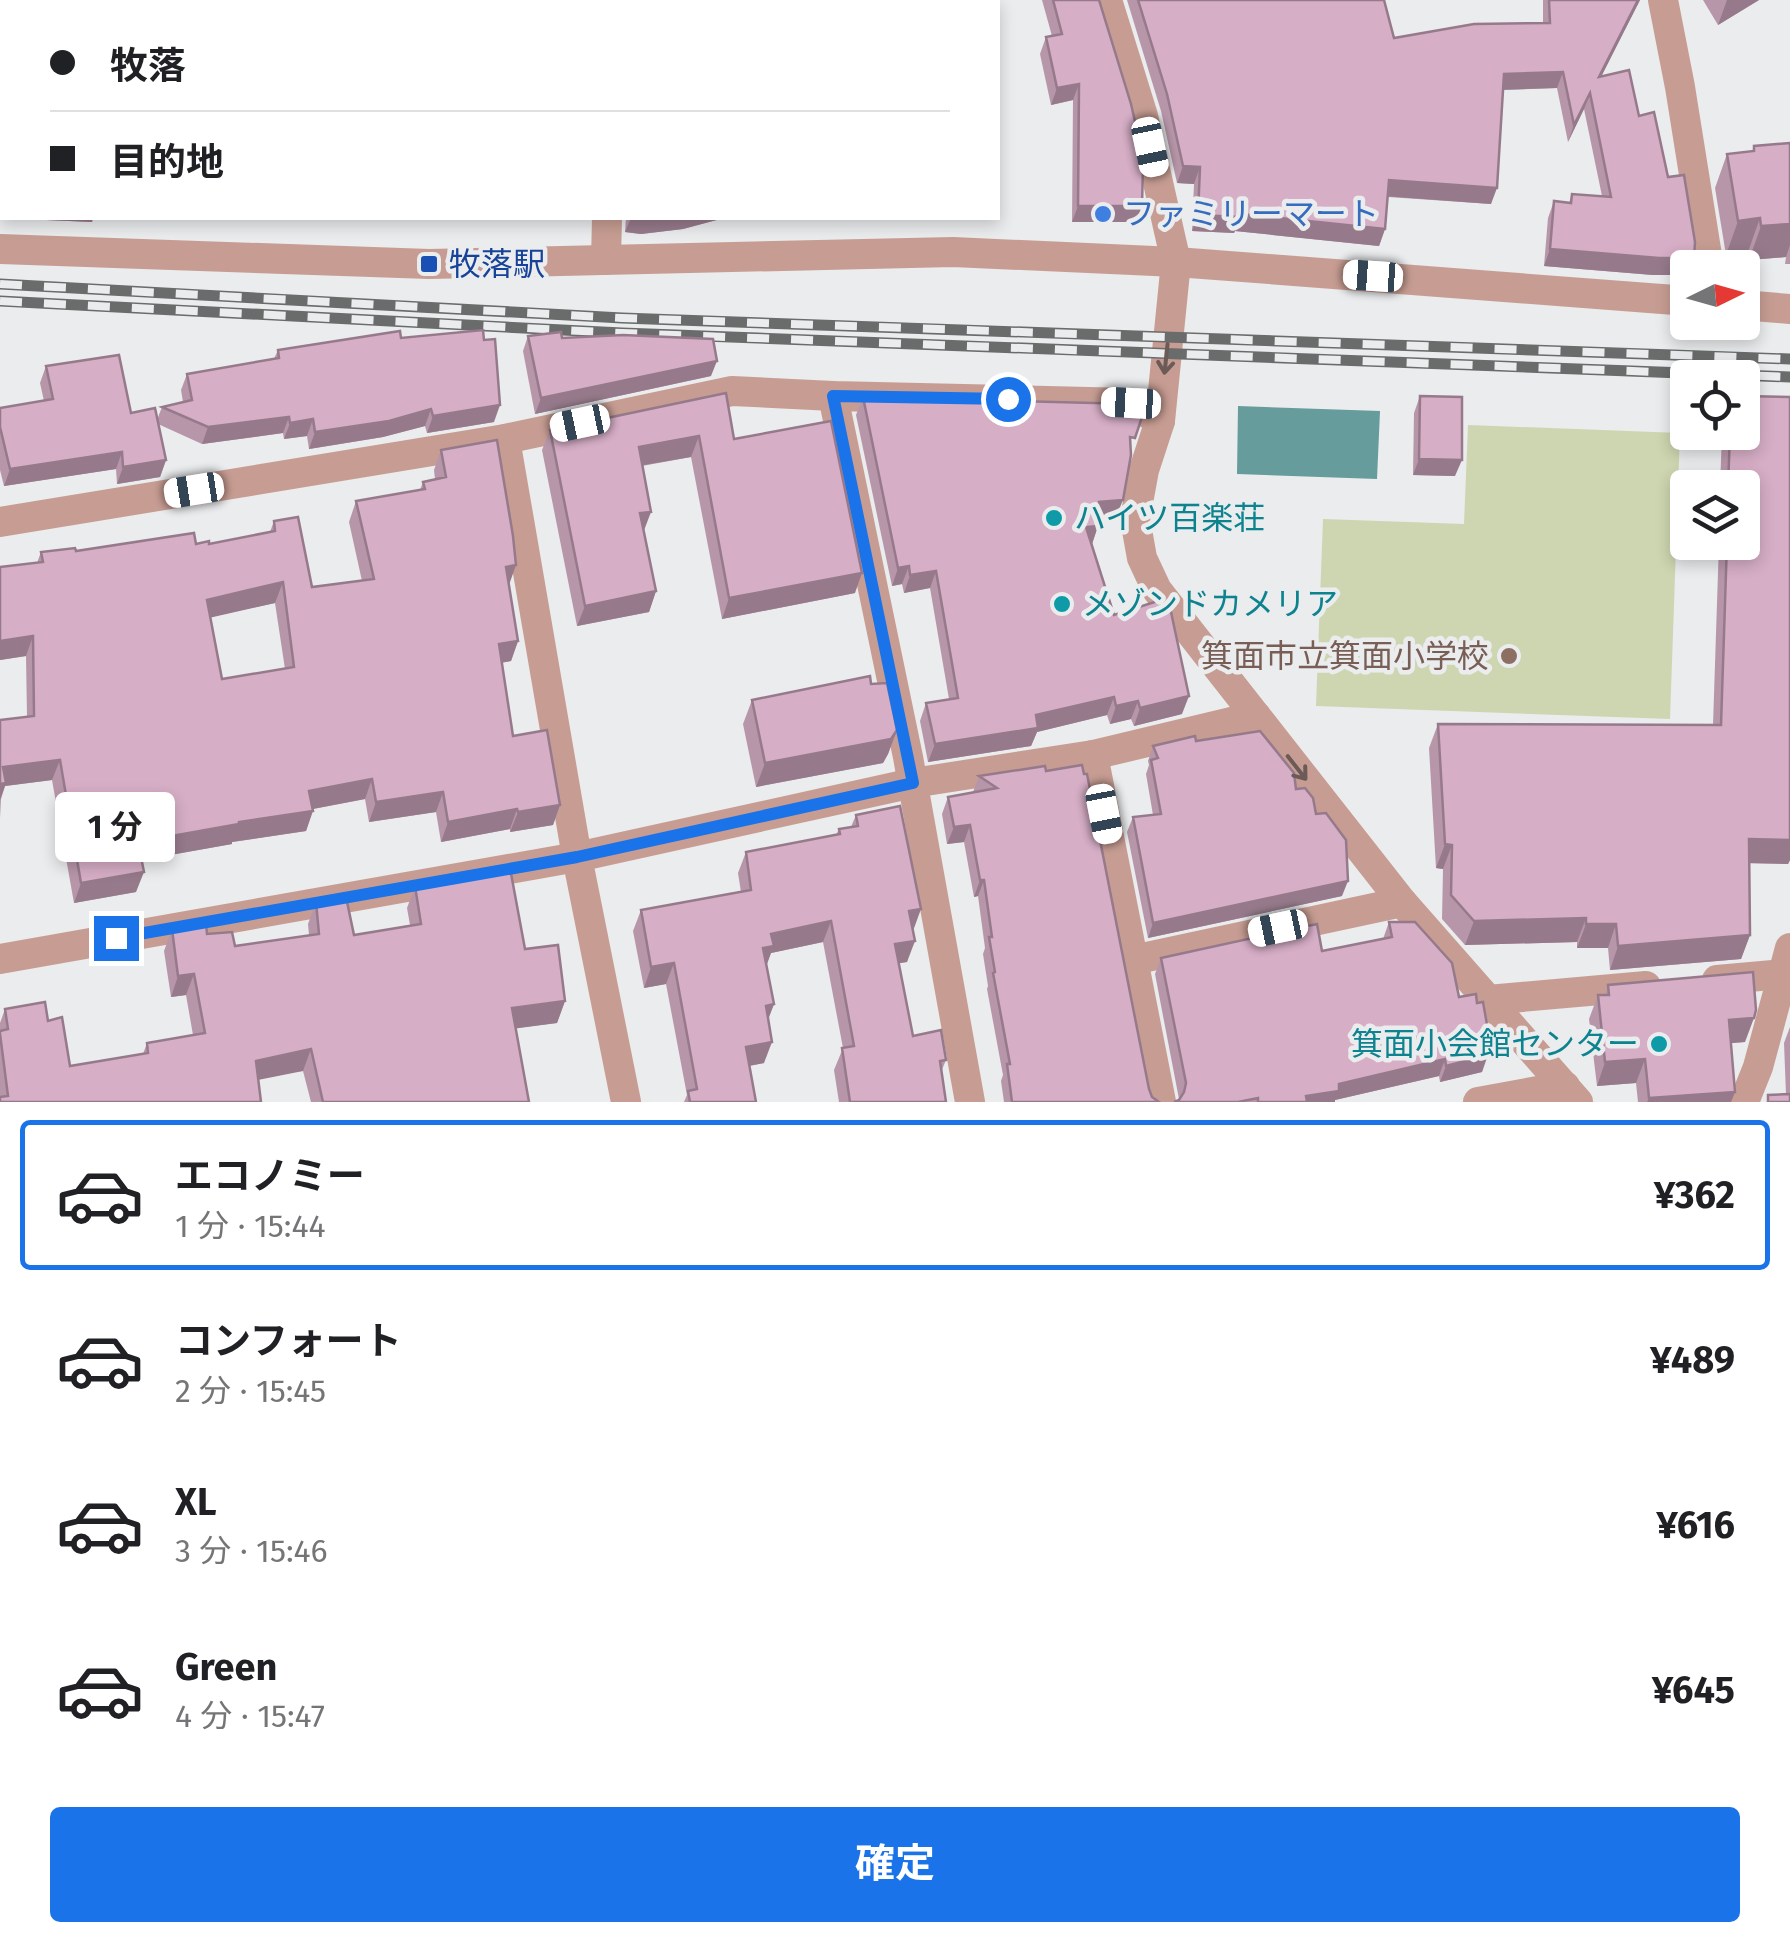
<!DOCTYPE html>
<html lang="ja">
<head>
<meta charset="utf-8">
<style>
  body { margin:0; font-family:"Fira Sans","Noto Sans JP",sans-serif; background:#f2f2f2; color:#202124; height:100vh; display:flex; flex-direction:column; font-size:38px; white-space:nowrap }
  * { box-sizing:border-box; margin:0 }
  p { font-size:32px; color:#757577 }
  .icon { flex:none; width:55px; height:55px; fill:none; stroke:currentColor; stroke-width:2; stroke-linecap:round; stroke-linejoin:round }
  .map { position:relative; height:1102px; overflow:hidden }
  .side { display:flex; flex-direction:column; background:#fff; flex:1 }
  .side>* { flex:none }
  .hud { position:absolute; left:0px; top:0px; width:1000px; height:220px; box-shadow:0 5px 15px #0003; display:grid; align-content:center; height:220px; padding:0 50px; background:#fff }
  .needle { width:65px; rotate:85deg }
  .buttons { position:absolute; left:1670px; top:250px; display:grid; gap:20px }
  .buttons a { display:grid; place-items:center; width:90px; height:90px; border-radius:10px; background:#fff; box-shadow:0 5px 15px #0003; font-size:50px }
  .end { position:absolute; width:45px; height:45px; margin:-22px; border:12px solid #1a73e8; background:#fff; box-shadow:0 0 0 5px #fff }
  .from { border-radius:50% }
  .bubble { position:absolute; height:70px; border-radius:10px; background:#fff; box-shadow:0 5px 15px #0003; font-size:32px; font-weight:700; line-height:70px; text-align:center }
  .car { position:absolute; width:30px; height:60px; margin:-30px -15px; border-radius:12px; box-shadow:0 0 8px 2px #0007; background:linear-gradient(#fff 24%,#345 0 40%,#fff 0 76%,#345 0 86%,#fff 0) }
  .hud b { display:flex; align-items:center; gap:35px; height:95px; font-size:38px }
  .hud b+b { border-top:2px solid #e0e0e0 }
  .hud i { width:25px; height:25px; background:#202124 }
  ul { padding:18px 0 0; list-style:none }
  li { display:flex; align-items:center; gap:30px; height:150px; margin:0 20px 15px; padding:0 30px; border:5px solid transparent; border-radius:10px }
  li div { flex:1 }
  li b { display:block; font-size:38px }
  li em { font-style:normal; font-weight:700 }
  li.on { border-color:#1a73e8 }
  li>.icon { width:90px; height:90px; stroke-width:1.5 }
  .primary-button { display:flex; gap:20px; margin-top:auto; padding:20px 50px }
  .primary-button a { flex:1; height:115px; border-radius:10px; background:#1a73e8; color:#fff; font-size:40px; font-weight:700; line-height:115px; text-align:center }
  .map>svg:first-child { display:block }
</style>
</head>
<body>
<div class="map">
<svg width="1790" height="1102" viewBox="0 0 1790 1102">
  <rect width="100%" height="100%" fill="#eaecee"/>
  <polygon fill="#cdd6b0" points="1468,425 1680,433 1670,719 1316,706 1323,519 1464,524"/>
  <polygon fill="#669c9c" points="1238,406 1380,411 1377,479 1237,474"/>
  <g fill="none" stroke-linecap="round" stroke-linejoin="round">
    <g stroke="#c79d93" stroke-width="30">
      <polyline points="1107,0 1143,116 1176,262 1160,421 1144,470 1135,519 1142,558 1157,590 1402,902 1578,1102"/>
      <polyline points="1663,0 1680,87 1709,268"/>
      <polyline points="630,2 630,0"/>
      <polyline points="0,249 429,264 953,252 1176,262 1688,301"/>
      <polyline points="606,260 607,218"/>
      <polyline points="1742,305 1790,309"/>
      <polyline points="833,396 908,757 970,1102"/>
      <polyline points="505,439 577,857 626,1102"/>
      <polyline points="0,522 505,439 732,391 833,396 1131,403 1160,421"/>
      <polyline points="1093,755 1161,1102"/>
      <polyline points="0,959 577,857 913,783 1093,755 1256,716"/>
      <polyline points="1133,960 1402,902"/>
      <polyline points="1717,980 1783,974"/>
      <polyline points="1488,1000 1646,986"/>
      <polyline points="1478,1102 1565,1086"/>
      <polyline points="1744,1102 1758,1067 1790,948"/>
    </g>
    <g stroke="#6a6c6c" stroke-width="11">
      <g id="rail">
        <polyline points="0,284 622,318 1790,359"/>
        <polyline points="0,301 622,333 1790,377"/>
      </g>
    </g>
    <use href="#rail" stroke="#eaecee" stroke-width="8" stroke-dasharray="22" stroke-linecap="butt"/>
  </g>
  <g fill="#b896aa" fill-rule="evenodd">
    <polygon points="0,0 2,2 2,218 93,218 92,222 0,218"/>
    <polygon points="502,0 575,0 576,2 503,2"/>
    <polygon points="1042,0 1099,0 1145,165 1136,222 1072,222 1073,100 1051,105 1040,54 1046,37 1052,36"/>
    <polygon points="1127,0 1384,0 1394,38 1543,23 1543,0 1640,0 1601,76 1639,116 1668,177 1694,258 1690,268 1688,268 1688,275 1653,275 1544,266 1548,218 1554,201 1569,203 1572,194 1602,196 1584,109 1568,142 1557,88 1503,90 1491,204 1388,197 1385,229 1379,246 1235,231 1234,233 1192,231 1194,184 1177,183 1161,111"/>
    <polygon points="1703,0 1759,0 1718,25"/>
    <polygon points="1790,143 1790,264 1785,264 1786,257 1749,260 1748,252 1726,255 1715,188 1727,154 1752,152 1754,146"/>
    <polygon points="626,218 724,218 683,229 641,234 625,232"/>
    <polygon points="528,336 562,338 711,376 535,414 523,351"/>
    <polygon points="401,338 494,422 427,433 425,426 383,437 309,449 307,436 284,439 283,433 202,444 158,424 166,460 160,477 117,484 116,469 4,486 0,470 0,408 44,401 40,383 46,366 131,413 157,420 162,407 183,402 181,390 187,374 274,359 278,350"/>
    <polygon points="1420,396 1455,476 1413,475 1414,413"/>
    <polygon points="863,397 1131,451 1116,517 1098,519 1098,526 1092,544 1114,615 1182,714 1134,726 1131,719 1110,724 1107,715 1037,732 1031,746 928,762 920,721 926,703 949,699 930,588 904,593 902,584 892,586 856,415"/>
    <polygon points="1790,397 1790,860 1788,864 1749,863 1750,935 1741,959 1610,970 1608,948 1577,948 1577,942 1465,945 1442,919 1443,869 1436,868 1429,748 1438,724 1713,725 1719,542 1742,542 1742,488 1720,488 1722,432 1742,432"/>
    <polygon points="550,430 734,439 855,593 722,619 691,457 642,466 644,531 656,591 649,612 577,626 542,450"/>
    <path d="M441 450 509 585 518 641 511 661 501 663 513 736 560 805 553 825 510 832V829L441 842 436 812 369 822 365 799 313 809 306 831 232 842V844L142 860 136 892 74 903 52 780 5 786 1 799 0 818V720L27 717 26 656 0 660V567L37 563 41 552 209 544 270 532 274 521 312 587 362 581 349 522 356 501 420 490 423 482 435 479 434 470ZM275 603 285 669 222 679 210 617Z"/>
    <polygon points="871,684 897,730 888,754 883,763 756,787 743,724 752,700"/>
    <polygon points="1196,741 1296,789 1316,814 1342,896 1148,938 1127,832 1133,817 1153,815 1146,774 1149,765 1148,761 1153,746"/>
    <polygon points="1045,766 1149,1089 1152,1097 1159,1102 1004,1102 1001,1081 1003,1075 987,989 988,986 983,954 985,948 978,896 974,897 964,842 947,844 942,814 948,797 973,792 979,776"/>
    <polygon points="856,815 913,931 907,962 899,963 913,1036 946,1060 941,1072 946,1102 839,1102 834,1070 843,1048 823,942 771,953 766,965 774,1004 768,1019 764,1063 749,1066 756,1102 684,1102 687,1095 666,984 644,988 633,931 641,910 741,892 738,873 746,852 836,835 839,829 851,827"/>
    <polygon points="415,886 525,949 565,1001 557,1023 516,1028 529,1102 311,1102 303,1071 0,1102 0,1023 5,1009 48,1021 70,1066 143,1054 147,1043 193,1035 186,995 171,997 164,951 172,929 207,934 235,946 309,935 308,924 316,902 354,935 410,925 407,908"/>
    <polygon points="1389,922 1459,997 1477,1003 1489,1036 1482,1072 1440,1082 1439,1076 1335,1100 1335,1102 1174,1102 1179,1099 1155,974 1161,958 1322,951 1383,939"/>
    <polygon points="1608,985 1745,1042 1731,1043 1735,1092 1731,1102 1638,1102 1636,1083 1597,1086 1589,1019 1598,995 1605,995"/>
    <polygon points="1790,1027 1790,1102 1786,1094 1784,1043"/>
  </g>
  <g fill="#967a8b">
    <polygon points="818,0 837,0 836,2 812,2"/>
    <polygon points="936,0 955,0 951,2 931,2"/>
    <polygon points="1638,0 1640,0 1593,93 1599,77"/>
    <polygon points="1727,0 1759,0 1718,25"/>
    <polygon points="1563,72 1557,88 1498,90 1504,74"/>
    <polygon points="1079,84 1073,100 1051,105 1057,88"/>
    <polygon points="1590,93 1584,109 1568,142 1574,125"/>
    <polygon points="1183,166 1200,167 1194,184 1177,183"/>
    <polygon points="1389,180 1497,188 1491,204 1383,196"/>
    <polygon points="2,188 2,199 0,206 0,189"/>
    <polygon points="2,203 2,218 93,218 92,222 0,218 0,210"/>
    <polygon points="1078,206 1142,206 1136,222 1072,222"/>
    <polygon points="1240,214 1385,229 1379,246 1235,231 1234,233 1192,231 1198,215"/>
    <polygon points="176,218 265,218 264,220"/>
    <polygon points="631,218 724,218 683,229 641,234 625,232"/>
    <polygon points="1760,218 1748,252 1726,255 1738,221"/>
    <polygon points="1790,224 1790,245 1786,257 1749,260 1761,226"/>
    <polygon points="1550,249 1694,258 1690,268 1688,268 1688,275 1653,275 1544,266"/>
    <polygon points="717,361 711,376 535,414 541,398"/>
    <polygon points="500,405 494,422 427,433 433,416"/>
    <polygon points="431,409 425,426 383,437 309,449 315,432"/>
    <polygon points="289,417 283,433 202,444 208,427"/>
    <polygon points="313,419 307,436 284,439 290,423"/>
    <polygon points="699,436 691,457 632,467 639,447"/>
    <polygon points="122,452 116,469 4,486 10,469"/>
    <polygon points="1419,459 1462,460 1455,476 1413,475"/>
    <polygon points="166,460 160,477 117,484 123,467"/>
    <polygon points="1123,500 1116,517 1092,520 1099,502"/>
    <polygon points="651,512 643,533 640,513"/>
    <polygon points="1098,526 1092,544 1086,527"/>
    <polygon points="516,565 509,585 506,567"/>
    <polygon points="909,566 902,584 892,586 898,568"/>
    <polygon points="936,571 930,588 904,593 910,575"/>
    <polygon points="862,573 855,593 722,619 729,598"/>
    <polygon points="283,582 275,603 200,620 207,600"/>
    <polygon points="656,591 649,612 577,626 585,606"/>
    <polygon points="33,636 26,656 0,660 0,641"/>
    <polygon points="518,641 511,661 491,664 499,644"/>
    <polygon points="1189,696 1182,714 1134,726 1140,708"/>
    <polygon points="1114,697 1107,715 1037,732 1031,746 928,762 935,744 1036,715"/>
    <polygon points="1138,701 1131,719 1110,724 1116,706"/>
    <polygon points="897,730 888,754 883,763 756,787 765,763"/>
    <polygon points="60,760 52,780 5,786 0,800 0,776 3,767"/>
    <polygon points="372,779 365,799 302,811 309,791"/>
    <polygon points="443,792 436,812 369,822 376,802"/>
    <polygon points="560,805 553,825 510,832 518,812"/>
    <polygon points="517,809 510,829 441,842 448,822"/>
    <polygon points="313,811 306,831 232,842 232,844 131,862 138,842 239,822"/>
    <polygon points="970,825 964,842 947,844 954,827"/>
    <polygon points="1749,839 1790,840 1790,860 1788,864 1740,863"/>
    <polygon points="1445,844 1452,845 1443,869 1436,868"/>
    <polygon points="144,872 136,892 74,903 81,883"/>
    <polygon points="980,880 984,880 978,896 974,897"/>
    <polygon points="1348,881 1342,896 1148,938 1153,923"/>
    <polygon points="921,909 913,931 909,911"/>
    <polygon points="1586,918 1577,942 1465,945 1474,921"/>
    <polygon points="831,921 823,942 771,953 766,967 763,948 771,934"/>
    <polygon points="1586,924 1616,924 1608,948 1577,948"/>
    <polygon points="1750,935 1741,959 1610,970 1618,946"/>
    <polygon points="915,941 907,962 887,965 895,944"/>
    <polygon points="674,963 666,984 644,988 651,967"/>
    <polygon points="194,974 186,995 171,997 178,976"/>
    <polygon points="565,1001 557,1023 504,1030 512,1008"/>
    <polygon points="774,1004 766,1025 766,1006"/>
    <polygon points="1754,1018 1745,1042 1720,1044 1729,1020"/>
    <polygon points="772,1042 764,1063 738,1068 746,1047"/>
    <polygon points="311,1049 303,1071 248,1082 256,1061"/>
    <polygon points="1488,1055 1482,1072 1440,1082 1446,1066"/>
    <polygon points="1445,1059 1439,1076 1335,1100 1335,1102 1303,1102 1306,1096 1339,1084"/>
    <polygon points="1645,1059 1636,1083 1597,1086 1605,1062"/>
    <polygon points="1735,1092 1731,1102 1647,1102 1649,1098"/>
  </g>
  <g fill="#d6aec6" stroke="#967a8b" stroke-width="2.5" fill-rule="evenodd">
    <polygon points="0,0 216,0 217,2 2,2 2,140 0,125"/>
    <polygon points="296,0 447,0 447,2 278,2"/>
    <polygon points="518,0 575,0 576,2 519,2"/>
    <polygon points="688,0 818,0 812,2 688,2"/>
    <polygon points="888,0 936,0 931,2 889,2"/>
    <polygon points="1053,0 1099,0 1131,104 1145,165 1143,165 1142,206 1078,206 1079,84 1057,88 1046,37 1062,34"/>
    <polygon points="1138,0 1384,0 1394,38 1474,24 1550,23 1549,0 1638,0 1599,77 1629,70 1639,116 1654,112 1668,177 1684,175 1695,242 1694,258 1659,258 1550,249 1554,201 1571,203 1572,194 1611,197 1590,93 1574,125 1563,72 1504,74 1497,188 1389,180 1385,229 1240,214 1240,217 1198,215 1200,167 1183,166 1167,94"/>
    <polygon points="1790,143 1790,224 1761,226 1760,218 1738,221 1727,154 1754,151 1754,146"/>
    <polygon points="0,150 2,150 2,188 0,189"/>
    <polygon points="483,330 484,340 495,339 500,405 433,416 431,409 389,421 315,432 313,419 290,423 289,417 208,427 162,407 192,400 187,374 279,358 278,350 400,331 401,338"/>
    <polygon points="561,332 562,338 623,335 713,339 717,361 541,398 528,336"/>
    <polygon points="119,355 131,413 155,408 166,460 123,467 122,452 10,469 0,427 0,408 53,399 46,366"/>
    <polygon points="726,393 734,439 831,421 862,573 729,598 699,436 639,447 651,512 640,513 656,591 585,606 550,430"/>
    <polygon points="1420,396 1462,397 1462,460 1419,459"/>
    <polygon points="1742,396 1790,397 1790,840 1749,839 1750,935 1618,946 1616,924 1586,924 1586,918 1474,921 1451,895 1452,845 1445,844 1438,724 1721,725 1727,542 1742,542 1742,488 1728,488 1730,432 1742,432"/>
    <polygon points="863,397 1132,404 1144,411 1135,438 1130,437 1131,455 1123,500 1099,502 1098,526 1086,527 1114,615 1161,600 1171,612 1189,696 1140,708 1138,701 1116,706 1114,697 1036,715 1038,728 935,744 926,703 958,698 936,571 910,575 909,566 898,568"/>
    <path d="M497 440 513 536 516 565 506 567 518 641 499 644 513 736 547 730 560 805 518 812 517 809 448 822 443 792 376 802 372 779 309 791 313 811 239 822V824L138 842 144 872 81 883 60 760 3 767 6 783 0 784V720L34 716 33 636 0 641V567L43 562 41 552 75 548 76 551 194 533 196 544 209 541V544L275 531 274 521 298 517 312 587 374 579 356 501 425 489 423 482 446 477 441 450ZM283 582 294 667 222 679 207 600Z"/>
    <polygon points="870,676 871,684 887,683 897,730 891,739 765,763 752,700"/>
    <polygon points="1260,731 1294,773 1296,789 1305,788 1313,798 1316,814 1326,813 1346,840 1348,881 1153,923 1133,817 1161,814 1151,760 1158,758 1153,746 1195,736 1196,741"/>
    <polygon points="1082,765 1084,774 1087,774 1149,1089 1152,1097 1159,1102 1012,1102 1007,1064 1010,1064 993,973 995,972 989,937 992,937 984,880 980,880 970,825 954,827 948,797 997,788 979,776 1045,766 1046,771"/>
    <polygon points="900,806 921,909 909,911 915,941 895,944 913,1036 941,1030 946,1060 940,1061 946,1102 850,1102 842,1048 854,1046 831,921 771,934 774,946 763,948 774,1004 766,1006 772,1042 746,1047 756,1102 690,1102 688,1091 697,1089 674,963 651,967 641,910 751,890 746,852 840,834 839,829 858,826 856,815"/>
    <polygon points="510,868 525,949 558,945 565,1001 512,1008 529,1102 323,1102 311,1049 256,1061 261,1102 0,1102 0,1097 8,1096 0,1034 0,1031 8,1029 5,1009 45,1002 48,1021 62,1017 70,1066 148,1053 147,1043 205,1033 194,974 178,976 172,929 206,923 207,934 232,932 235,946 319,934 316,902 346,897 354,935 421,924 415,886"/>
    <polygon points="1389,922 1415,922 1452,963 1459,997 1476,994 1477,1003 1483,1002 1489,1036 1485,1037 1488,1055 1446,1066 1445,1059 1339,1084 1339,1091 1306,1096 1307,1102 1258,1102 1258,1098 1238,1102 1174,1102 1179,1100 1184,1092 1186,1083 1161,958 1317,924 1322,951 1392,937"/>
    <polygon points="1753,972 1756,1010 1754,1018 1729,1020 1735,1092 1649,1098 1645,1059 1605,1062 1598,995 1609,995 1608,985"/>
    <polygon points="1790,1094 1790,1102 1768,1102 1768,1095"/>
  </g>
  <defs><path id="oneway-shaft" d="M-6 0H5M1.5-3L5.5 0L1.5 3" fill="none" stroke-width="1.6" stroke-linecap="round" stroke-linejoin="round" transform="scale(2.5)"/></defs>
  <g stroke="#6b5a56">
    <use href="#oneway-shaft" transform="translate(1166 359) rotate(96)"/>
    <use href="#oneway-shaft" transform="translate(1297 768) rotate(52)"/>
  </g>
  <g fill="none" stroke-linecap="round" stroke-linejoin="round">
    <polyline stroke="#1a73e8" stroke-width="12" points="116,938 577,857 913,783 833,396 1008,399"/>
  </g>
  <circle fill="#3f7fe0" stroke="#eaecee" stroke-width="4" cx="1103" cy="214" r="10"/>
  <rect fill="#1a4fb4" stroke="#eaecee" stroke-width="4" x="419" y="254" width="20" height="20" rx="5"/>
  <g fill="#0f9aa8" stroke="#eaecee" stroke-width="4">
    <circle cx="1054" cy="518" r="10"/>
    <circle cx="1062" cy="604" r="10"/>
    <circle cx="1659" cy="1044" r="10"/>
  </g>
  <circle fill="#8d6e63" stroke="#eaecee" stroke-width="4" cx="1509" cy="656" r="10"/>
  <g text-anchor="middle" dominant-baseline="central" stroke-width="9" stroke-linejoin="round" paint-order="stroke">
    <g font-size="32" fill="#366cbe" stroke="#eaecee" text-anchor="start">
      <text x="1123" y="214">ファミリーマート</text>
    </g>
    <g font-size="32" fill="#164399" stroke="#eaecee" text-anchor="start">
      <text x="449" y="264">牧落駅</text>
    </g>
    <g font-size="32" fill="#0d838f" stroke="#eaecee" text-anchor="start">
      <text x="1074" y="518">ハイツ百楽荘</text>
      <text x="1082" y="604">メゾンドカメリア</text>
      <text x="1639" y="1044" text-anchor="end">箕面小会館センター</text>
    </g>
    <g font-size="32" fill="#785e54" stroke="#eaecee" text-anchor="end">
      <text x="1489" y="656">箕面市立箕面小学校</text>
    </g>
  </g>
</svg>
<div class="buttons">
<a><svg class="needle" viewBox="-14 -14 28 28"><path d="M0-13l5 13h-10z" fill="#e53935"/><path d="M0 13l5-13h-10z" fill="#757577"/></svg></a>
<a><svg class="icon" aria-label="locate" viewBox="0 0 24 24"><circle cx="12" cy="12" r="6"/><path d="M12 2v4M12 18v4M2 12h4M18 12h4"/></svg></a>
<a><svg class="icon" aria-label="layers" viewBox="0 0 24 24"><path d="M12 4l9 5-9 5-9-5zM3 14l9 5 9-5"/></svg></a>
</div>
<i class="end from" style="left:1008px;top:399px"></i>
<i class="end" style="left:116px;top:938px"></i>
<div class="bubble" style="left:55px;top:792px;width:120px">1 分</div>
<i class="car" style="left:1150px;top:147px;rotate:168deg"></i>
<i class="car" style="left:1373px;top:276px;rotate:274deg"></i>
<i class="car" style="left:1131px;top:403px;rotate:273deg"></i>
<i class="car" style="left:580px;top:423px;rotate:258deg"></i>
<i class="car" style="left:194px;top:490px;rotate:261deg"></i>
<i class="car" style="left:1104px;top:814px;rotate:169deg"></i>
<i class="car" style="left:1278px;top:928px;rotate:258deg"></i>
<div class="hud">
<b><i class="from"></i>牧落</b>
<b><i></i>目的地</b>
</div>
</div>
<section class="side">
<ul>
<li class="on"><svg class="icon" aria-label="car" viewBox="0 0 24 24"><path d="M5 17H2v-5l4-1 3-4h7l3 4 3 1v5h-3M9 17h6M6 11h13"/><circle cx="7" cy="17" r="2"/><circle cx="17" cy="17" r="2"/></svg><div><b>エコノミー</b><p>1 分 · 15:44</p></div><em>¥362</em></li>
<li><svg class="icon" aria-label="car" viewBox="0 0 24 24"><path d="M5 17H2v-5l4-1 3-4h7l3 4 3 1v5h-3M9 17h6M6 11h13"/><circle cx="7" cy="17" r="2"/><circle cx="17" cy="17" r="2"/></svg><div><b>コンフォート</b><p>2 分 · 15:45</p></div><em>¥489</em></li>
<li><svg class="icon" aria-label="car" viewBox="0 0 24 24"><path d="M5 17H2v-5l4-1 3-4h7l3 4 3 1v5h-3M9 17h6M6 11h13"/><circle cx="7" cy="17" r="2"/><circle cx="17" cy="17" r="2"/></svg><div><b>XL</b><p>3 分 · 15:46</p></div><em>¥616</em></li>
<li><svg class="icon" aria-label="car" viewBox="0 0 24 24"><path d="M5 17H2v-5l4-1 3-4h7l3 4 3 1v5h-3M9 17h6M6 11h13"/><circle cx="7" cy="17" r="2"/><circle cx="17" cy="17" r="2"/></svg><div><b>Green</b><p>4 分 · 15:47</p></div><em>¥645</em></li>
</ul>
<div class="primary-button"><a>確定</a></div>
</section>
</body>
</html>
